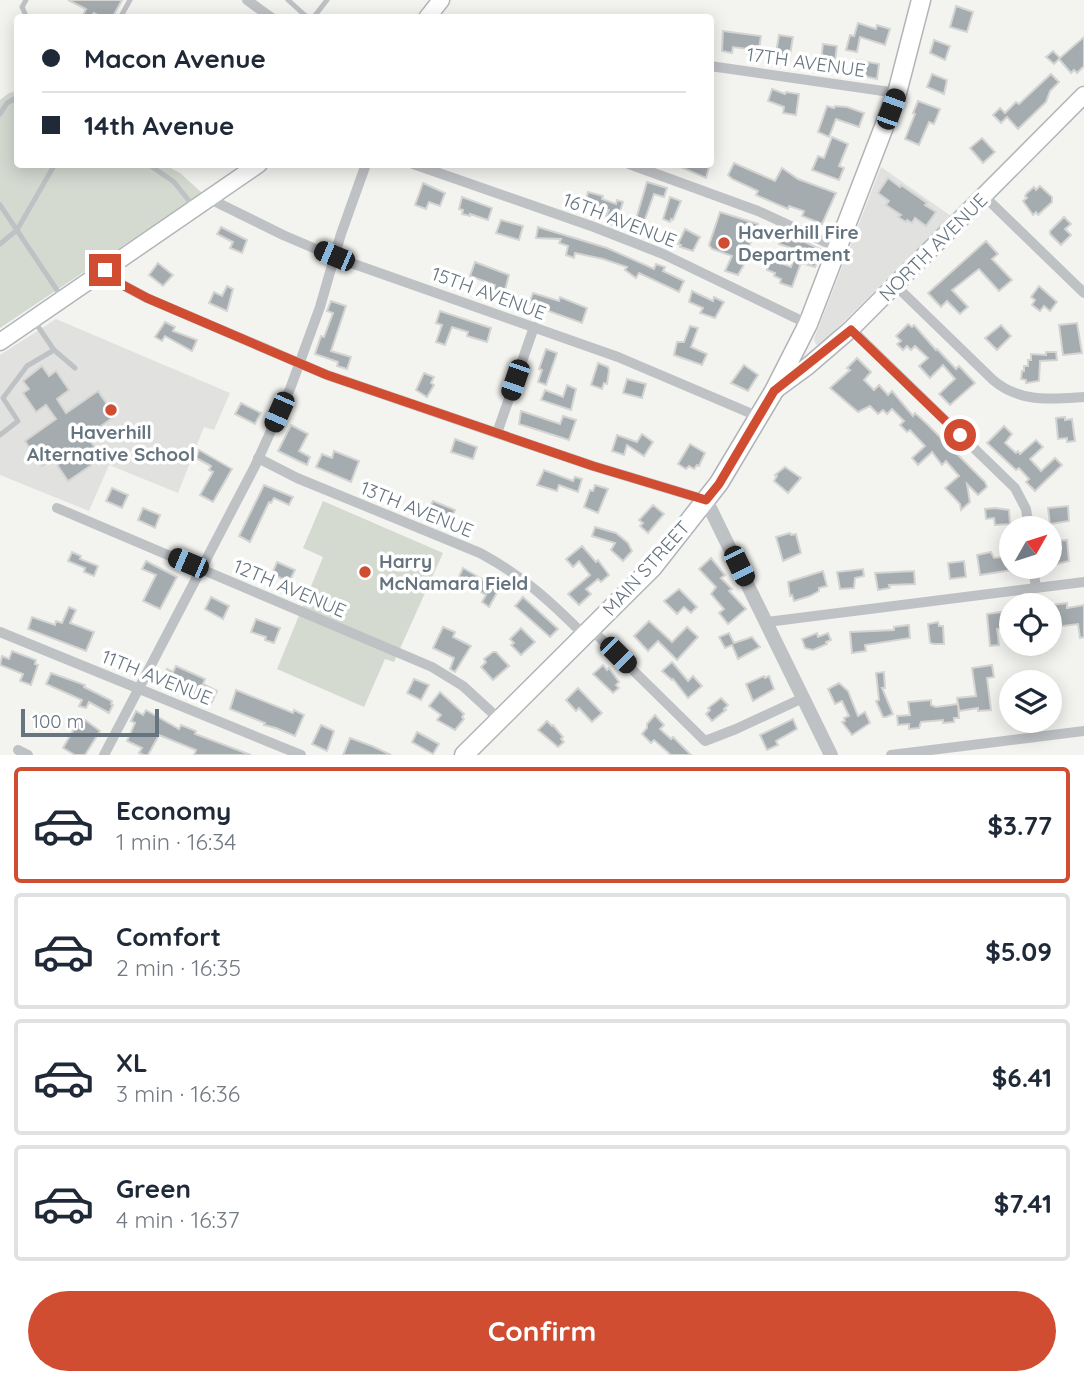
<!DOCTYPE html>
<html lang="en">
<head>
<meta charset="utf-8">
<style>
  body { margin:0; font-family:Quicksand,sans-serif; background:#f6f6f7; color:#1f2937; height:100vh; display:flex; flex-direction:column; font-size:26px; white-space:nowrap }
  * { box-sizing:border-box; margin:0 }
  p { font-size:23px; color:#747a83 }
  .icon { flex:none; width:38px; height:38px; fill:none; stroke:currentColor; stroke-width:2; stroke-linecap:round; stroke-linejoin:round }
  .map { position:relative; height:755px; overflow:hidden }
  .sheet { display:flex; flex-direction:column; background:#fff; flex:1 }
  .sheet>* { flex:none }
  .guide { position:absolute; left:14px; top:14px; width:700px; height:154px; border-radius:7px; box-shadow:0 4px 18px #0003; display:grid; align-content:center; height:154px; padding:0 28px; background:#fff }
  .needle { width:46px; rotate:51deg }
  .tools { position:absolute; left:999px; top:516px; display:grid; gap:14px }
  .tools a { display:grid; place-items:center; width:63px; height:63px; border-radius:50%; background:#fff; box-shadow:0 4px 18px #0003; font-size:35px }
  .scale { position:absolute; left:21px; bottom:18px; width:138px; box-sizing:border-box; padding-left:7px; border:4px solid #65747e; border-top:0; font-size:19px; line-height:24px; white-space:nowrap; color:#65747e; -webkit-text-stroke:5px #fff; paint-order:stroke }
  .end { position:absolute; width:32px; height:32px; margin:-16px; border:9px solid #d14d32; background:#fff; box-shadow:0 0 0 4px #fff }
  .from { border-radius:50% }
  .car { position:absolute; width:21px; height:42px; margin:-21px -10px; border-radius:9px; box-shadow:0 0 5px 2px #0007; background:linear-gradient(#222 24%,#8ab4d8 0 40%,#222 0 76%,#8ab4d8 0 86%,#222 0) }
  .guide b { display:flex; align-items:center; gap:24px; height:66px; font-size:26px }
  .guide b+b { border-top:2px solid #e0e1e3 }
  .guide i { width:18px; height:18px; background:#1f2937 }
  ul { padding:12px 0 0; list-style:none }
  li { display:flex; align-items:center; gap:21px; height:116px; margin:0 14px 10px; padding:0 14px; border:4px solid #e0e1e3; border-radius:7px }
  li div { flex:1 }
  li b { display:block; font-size:26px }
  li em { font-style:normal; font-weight:700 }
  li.current { border-color:#d14d32 }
  li>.icon { width:63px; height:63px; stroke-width:1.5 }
  .cta { display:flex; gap:14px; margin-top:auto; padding:14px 28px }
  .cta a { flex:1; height:80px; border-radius:42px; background:#d14d32; color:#fff; font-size:28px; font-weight:700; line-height:80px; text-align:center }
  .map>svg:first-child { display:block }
</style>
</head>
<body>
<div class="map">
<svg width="1084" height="755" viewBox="0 0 1084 755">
  <rect width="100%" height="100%" fill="#f3f3f0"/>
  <g fill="#e1e2e0">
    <polygon points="881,167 951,216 822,343 816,345 814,339"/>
    <polygon points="56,319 230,393 214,430 204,427 178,493 109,465 89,511 0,475 0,355"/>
  </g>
  <g fill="#d5dad1">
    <polygon points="17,91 18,164 165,165 180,173 202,193 0,328 0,100 9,93"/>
    <polygon points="323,501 443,553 394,662 385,659 364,707 277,669 323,557 303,548"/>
  </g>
  <g fill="#a5acb0" stroke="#d4d4d2" stroke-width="2">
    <polygon points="68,0 122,0 112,18 103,18 94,13 89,18 83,15 86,9"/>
    <polygon points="956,6 973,12 967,32 950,27"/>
    <polygon points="858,23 876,29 877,25 890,29 885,45 860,37 857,52 846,50 850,35 854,36"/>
    <polygon points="723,31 761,36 758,56 747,54 748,49 733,47 732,53 722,51"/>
    <polygon points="779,35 793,37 789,61 775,59"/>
    <polygon points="1084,37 1084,66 1077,73 1074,70 1071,73 1059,59 1054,64 1046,57 1053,51 1060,58"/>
    <polygon points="934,40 950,46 945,60 930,53"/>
    <polygon points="823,44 837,46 834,69 830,68 829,70 820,69"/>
    <polygon points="857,60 879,64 877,79 854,74"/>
    <polygon points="932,74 947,80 944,94 927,87"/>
    <polygon points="1051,74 1059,82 1050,91 1046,102 1018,129 1007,117 1001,123 993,115 1000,108 1005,113 1016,102 1019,104"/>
    <polygon points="772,89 785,94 786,92 799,94 796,115 783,113 784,107 768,101"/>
    <polygon points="918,101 940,109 934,124 929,122 919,145 905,139 915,114 913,113"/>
    <polygon points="827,106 834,108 835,106 847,107 864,113 859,127 836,119 829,137 818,132"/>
    <polygon points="832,137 848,144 839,166 844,168 839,180 812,170 818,156 824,158"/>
    <polygon points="982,138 995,152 983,163 970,148"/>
    <polygon points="734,163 775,181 782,168 798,179 836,193 822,224 802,216 804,211 789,206 788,209 756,195 758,191 732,179 728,175"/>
    <polygon points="674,164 710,164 706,178"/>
    <polygon points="888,178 900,187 901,185 927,203 925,205 936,212 926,226 915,218 912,223 907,220 906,222 898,217 901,215 886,205 889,201 878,193"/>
    <polygon points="647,182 667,188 664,197 654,194 644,222 636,219"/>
    <polygon points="423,183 445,193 440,206 429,202 426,209 415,205"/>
    <polygon points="1040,186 1052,197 1052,202 1038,215 1036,212 1033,215 1023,201 1027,198 1025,196 1027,193 1034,187 1036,190"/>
    <polygon points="588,192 603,196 602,199 616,204 617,200 623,202 615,226 609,223 611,218 606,216 609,210 585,203"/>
    <polygon points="462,197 492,208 488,220 470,214 470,216 462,214 463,210 459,209"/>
    <polygon points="670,197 681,201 673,220 671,219 670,222 663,219"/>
    <polygon points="720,212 758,224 747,252 750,254 738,275 725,271 732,256 712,249 709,245"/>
    <polygon points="1064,217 1071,224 1065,229 1071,235 1061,245 1050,234 1050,231"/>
    <polygon points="501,220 523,226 519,240 496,233"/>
    <polygon points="221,227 247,240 242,253 230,248 233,242 217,234"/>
    <polygon points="538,227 607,248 654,269 656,264 665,267 663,271 684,281 679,292 639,273 636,278 625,270 627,267 603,259 575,253 574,258 566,255 568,246 559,243 561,239 536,238"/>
    <polygon points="685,229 700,237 693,251 680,247 681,245 678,244"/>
    <polygon points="783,236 800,242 801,240 803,241 822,250 815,267 801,263 792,287 780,283 781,279 774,276 775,273 767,270 771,259 791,267 797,250 779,244"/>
    <polygon points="986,241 998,254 992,259 1012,280 999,291 979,269 952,290 968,307 960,314 947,301 941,307 928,293"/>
    <polygon points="475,262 509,275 504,294 493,290 495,285 470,276"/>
    <polygon points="158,263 173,275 163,286 149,275"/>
    <polygon points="227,286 233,289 227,311 209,303 214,292 222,296"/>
    <polygon points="1039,286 1057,302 1050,311 1044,306 1040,311 1032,305 1035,300 1031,297"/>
    <polygon points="692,291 713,301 714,297 724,302 715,318 700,313 703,308 689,302"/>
    <polygon points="533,293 559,301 560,297 587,308 582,323 529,304"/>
    <polygon points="331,301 346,306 331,351 351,357 347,369 337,366 338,362 315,354 321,336 324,337 333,313 327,311"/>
    <polygon points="440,311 491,328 487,342 467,336 468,332 452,327 445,345 436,342 442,325 436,323"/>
    <polygon points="165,322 175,327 173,331 197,340 192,351 165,336 162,341 155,337"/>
    <polygon points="1077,323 1082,353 1063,355 1059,325"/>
    <polygon points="908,324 912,327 914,325 936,350 937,349 956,369 959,366 975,383 950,405 939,394 955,379 943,365 930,378 919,366 928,358 915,346 911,350 907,346 903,350 897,344 901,341 896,336"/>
    <polygon points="1001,325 1011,336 997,350 985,338"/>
    <polygon points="690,326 698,328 691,347 707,354 702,365 674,355 677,342 684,342"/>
    <polygon points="546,349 557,353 546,385 538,382 542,370 539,369"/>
    <polygon points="1046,352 1056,352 1057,360 1040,361 1039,381 1026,383 1026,380 1021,379 1022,371 1024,371 1024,366 1028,366 1028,360 1031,360 1031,354 1046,355"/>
    <polygon points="857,358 871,372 864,380 874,390 879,385 888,395 892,391 913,416 915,413 928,425 985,482 987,487 978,495 967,484 970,502 961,510 960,504 945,488 959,476 946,461 942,465 932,452 918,465 912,458 925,446 910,430 907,432 900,425 904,421 892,409 887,414 883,410 878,414 870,406 858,412 830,388 850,370 847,368"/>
    <polygon points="598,363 608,367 609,370 607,384 604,383 602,389 591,385"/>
    <polygon points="744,365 758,375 748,391 731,383"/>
    <polygon points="42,366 49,376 56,371 69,390 57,399 66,413 98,391 115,416 87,436 102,458 68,481 53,459 42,466 25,441 56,419 46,405 36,412 23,393 29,389 23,381"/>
    <polygon points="424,373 434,377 431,383 434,385 427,397 416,390"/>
    <polygon points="627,379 646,384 642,398 623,393"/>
    <polygon points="567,385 576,389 571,410 541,400 545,390 563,397"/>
    <polygon points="241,403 261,413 255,424 235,414"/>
    <polygon points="521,411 560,424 563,416 576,420 569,440 519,424"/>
    <polygon points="1065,417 1065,420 1072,419 1075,441 1067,442 1067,438 1058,439 1056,418"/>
    <polygon points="291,425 308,434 299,451 310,457 307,465 278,451"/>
    <polygon points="1004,426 1012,434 1005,443 1016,453 1018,451 1020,454 1036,440 1043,447 1030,459 1041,471 1055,458 1062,465 1035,491 1026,482 1029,479 1019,468 1016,470 987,443"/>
    <polygon points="642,434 653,442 644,456 627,445 624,455 612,451 617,435 637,442"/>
    <polygon points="455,439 477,447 473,459 451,452"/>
    <polygon points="690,444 705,453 699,466 697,465 694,469 689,466 686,469 678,464"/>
    <polygon points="199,450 232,469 213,502 200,495 213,472 209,470 211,466 196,458"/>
    <polygon points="334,451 359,461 351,482 316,467 322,454 332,458"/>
    <polygon points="785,467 801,478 788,493 774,481 777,476 775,475"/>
    <polygon points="544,470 573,481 575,477 582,479 578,492 559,485 557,491 537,485"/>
    <polygon points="264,485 293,497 289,505 274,498 271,503 269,502 250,542 239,536"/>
    <polygon points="595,485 608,489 598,513 584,507 590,490 593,491"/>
    <polygon points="112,488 128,495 122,508 106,501"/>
    <polygon points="433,501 455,510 450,521 428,510"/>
    <polygon points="653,505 664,514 648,533 640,526 643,523 639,520"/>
    <polygon points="1068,506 1069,521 1050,524 1048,508"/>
    <polygon points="143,508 160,515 155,528 138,520"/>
    <polygon points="995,508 1009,510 1010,524 995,525 994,518 986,519 985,509"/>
    <polygon points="595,527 616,533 628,543 632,551 623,561 611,550 615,543 592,536"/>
    <polygon points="790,533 791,535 796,534 801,553 783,561 776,537"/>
    <polygon points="1067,540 1069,561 1054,565 1052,546 1054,545 1054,541"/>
    <polygon points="582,546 596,562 598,560 609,575 601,582 598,579 586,589 591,594 579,605 568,594 590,575 579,561 573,567 566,559"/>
    <polygon points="72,552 81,556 80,559 98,566 94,576 84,572 85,568 68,561"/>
    <polygon points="991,552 994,558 1012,556 1012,570 980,575 977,555"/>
    <polygon points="711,558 725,575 721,578 732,589 729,591 746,609 728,624 719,613 724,609 711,594 716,587 699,569"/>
    <polygon points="146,561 177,577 160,609 143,601 156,575 142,569"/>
    <polygon points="964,561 966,577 950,579 948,563"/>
    <polygon points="277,562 295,570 289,582 272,574"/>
    <polygon points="463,568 499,589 489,607 482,602 486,595 458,579"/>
    <polygon points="863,569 864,576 855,578 854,588 840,589 837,572"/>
    <polygon points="823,571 827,586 819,588 819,591 810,596 794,601 792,595 790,596 788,582"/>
    <polygon points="914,571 915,584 889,585 890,588 878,590 875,573"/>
    <polygon points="679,589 697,607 691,613 684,607 677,614 664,601"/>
    <polygon points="211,597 229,606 223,619 205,609"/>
    <polygon points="523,597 558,629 550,637 515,606"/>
    <polygon points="1067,603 1067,608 1084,605 1084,637 1080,638 1078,624 1055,627 1052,605"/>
    <polygon points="69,607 76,610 70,623 94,632 86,651 28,629 32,617 55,625 56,621 62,623"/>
    <polygon points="1001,612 1003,629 997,629 999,645 990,646 987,614"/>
    <polygon points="256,619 280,628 274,643 265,640 266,637 251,632"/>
    <polygon points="649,621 672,642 687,627 698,637 677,660 658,641 648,651 634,636"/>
    <polygon points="938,622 939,626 943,626 944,644 934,644 930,643 928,624"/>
    <polygon points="909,625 910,638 865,645 866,651 852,653 850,632 894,630 894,627"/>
    <polygon points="443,627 455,632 453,637 471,646 455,672 450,669 454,658 433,648"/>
    <polygon points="521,628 535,642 521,655 511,645 514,643 510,639"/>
    <polygon points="729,633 734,643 752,637 760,647 738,659 732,645 725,648 719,637"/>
    <polygon points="817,633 818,637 828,633 831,640 826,642 827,644 813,650 805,648 802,639"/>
    <polygon points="12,651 36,660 35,664 38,665 31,685 20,681 23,674 0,665 2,656 9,659"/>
    <polygon points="493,652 496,652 509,666 493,680 481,667 486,662 484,659"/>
    <polygon points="672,662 688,681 693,676 702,686 688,698 673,679 672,680 662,671"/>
    <polygon points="603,665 607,670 609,668 619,682 616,685 619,688 613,693 593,674"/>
    <polygon points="992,665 994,677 987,678 991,710 978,711 978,708 959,711 957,698 976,696 972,668"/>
    <polygon points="176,666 205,679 203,684 217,691 211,704 163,679 167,669 173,672"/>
    <polygon points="884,672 885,688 882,688 893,714 886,717 883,717 876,701 879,700 876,673"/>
    <polygon points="51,673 85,685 84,687 112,701 111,704 113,705 109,713 89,702 86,708 79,706 82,700 46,684"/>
    <polygon points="764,676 765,678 769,676 774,689 753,701 746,684"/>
    <polygon points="414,679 429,685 421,700 407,693"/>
    <polygon points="839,683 848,691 858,716 865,712 870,723 852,735 842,722 845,721 844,718 849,716 842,701 835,704 828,689"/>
    <polygon points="578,688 602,713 592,722 579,708 576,711 566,700"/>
    <polygon points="236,690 293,713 294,710 304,715 295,736 276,728 264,725 265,723 230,709"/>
    <polygon points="440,692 464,714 462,717 464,719 455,730 437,720 441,715 429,706"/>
    <polygon points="721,698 728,705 724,709 726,710 712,721 706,714 710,710 708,708"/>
    <polygon points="931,700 931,705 936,707 958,704 959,718 954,718 954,722 943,723 943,720 921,722 919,728 909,729 909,724 898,725 897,716 910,715 908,702"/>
    <polygon points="146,710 179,729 181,725 196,731 195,734 251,755 194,755 196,750 159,735 148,755 144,755 139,753 142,748 127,741 135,723 131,721 136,711 143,715"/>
    <polygon points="655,715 664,725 660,729 671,739 673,737 691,755 671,755 654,740 651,743 642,734 647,728 647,724"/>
    <polygon points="81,717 100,731 85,755 75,755 63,748"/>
    <polygon points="793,719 797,729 776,741 778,745 767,750 760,735"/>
    <polygon points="547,721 552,726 553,725 563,737 561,739 564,742 558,747 538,730"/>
    <polygon points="321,725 334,731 327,751 312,744"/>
    <polygon points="417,732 439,744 433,754 412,742"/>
    <polygon points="350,738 372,746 391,755 343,755"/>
  </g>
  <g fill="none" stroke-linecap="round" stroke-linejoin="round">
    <g stroke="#b1b6b9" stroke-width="19">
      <g id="secondary">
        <polyline points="427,18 441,0"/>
        <polyline points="0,342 259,164"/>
        <polyline points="774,391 808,366 851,329 1084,95"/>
      </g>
    </g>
    <g stroke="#b0b4b7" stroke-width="21">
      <polyline id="primary" points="464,755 653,567 719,483 774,391 808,324 897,93 921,0"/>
    </g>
    <g stroke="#bfc2c5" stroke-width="5">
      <polyline points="26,0 22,7 27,18"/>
      <polyline points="288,0 308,18"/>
      <polyline points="120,18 130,0"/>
      <polyline points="313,18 327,0"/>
      <polyline points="0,114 7,103 18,97"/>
      <polyline points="148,164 174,182 194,207"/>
      <polyline points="0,205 61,296"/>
      <polyline points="0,244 17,230 55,164"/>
      <polyline points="54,350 75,368"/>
      <polyline points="0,435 18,421 3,398 27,366 54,350 35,322"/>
    </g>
    <g stroke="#bfc2c5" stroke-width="10">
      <polyline points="247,0 272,18"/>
      <polyline points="710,66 897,93"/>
      <polyline points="413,164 594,227 663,254 808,324"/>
      <polyline points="629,164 758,211 836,247"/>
      <polyline points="984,196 1084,293"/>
      <polyline points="210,199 283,235 337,258 618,357 757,416"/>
      <polyline points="105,270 119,283 147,298 327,375 593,466 706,500"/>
      <path d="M895 285 993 380C1020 403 1051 399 1084 397"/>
      <polyline points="851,329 1015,488 1026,509 1029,528"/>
      <polyline points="497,433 534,327"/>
      <path d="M258 458 297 478 480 553C523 576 550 601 584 635"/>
      <polyline points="57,508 432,667 463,686 499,719"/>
      <polyline points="1033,567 1036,588"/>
      <polyline points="767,622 1084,582"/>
      <polyline points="591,629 705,741 736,729 803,698"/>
      <polyline points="0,632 301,755"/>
      <polyline points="18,750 28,755"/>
      <polyline points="104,755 255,466 290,389 320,307 341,234 366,164"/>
      <polyline points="891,755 1084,731"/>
    </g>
    <polyline stroke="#bfc2c5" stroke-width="14" points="706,500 831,755"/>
    <use href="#secondary" stroke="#fff" stroke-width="16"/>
    <use href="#primary" stroke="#fff" stroke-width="18"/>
  </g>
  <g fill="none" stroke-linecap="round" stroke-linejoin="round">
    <polyline stroke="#d14d32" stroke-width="9" points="105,270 119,283 147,298 327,375 593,466 706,500 719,484 774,391 851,330 960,435"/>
  </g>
  <g fill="#d14d32" stroke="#fff" stroke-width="2.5">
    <circle cx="724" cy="243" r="7"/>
    <circle cx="111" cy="410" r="7"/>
    <circle cx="365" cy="572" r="7"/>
  </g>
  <g text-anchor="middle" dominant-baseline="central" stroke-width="7" stroke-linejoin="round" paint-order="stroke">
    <g font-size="19" fill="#65747e" stroke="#fff">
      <text transform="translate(806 62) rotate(8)">17TH AVENUE</text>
      <text transform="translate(620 220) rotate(21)">16TH AVENUE</text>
      <text transform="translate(933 247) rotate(-45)">NORTH AVENUE</text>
      <text transform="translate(489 293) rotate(20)">15TH AVENUE</text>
      <text transform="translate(417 509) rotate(22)">13TH AVENUE</text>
      <text transform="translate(646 568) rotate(-48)">MAIN STREET</text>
      <text transform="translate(290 588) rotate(23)">12TH AVENUE</text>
      <text transform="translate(157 677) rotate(22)">11TH AVENUE</text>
    </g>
    <g font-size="19" font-weight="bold" fill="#65747e" stroke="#fff" text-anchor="start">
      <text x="738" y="232">Haverhill Fire<tspan x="738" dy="22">Department</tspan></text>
      <text x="111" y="432" text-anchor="middle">Haverhill<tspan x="111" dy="22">Alternative School</tspan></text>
      <text x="379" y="561">Harry<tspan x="379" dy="22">McNamara Field</tspan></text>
    </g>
  </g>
</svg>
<div class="tools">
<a><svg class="needle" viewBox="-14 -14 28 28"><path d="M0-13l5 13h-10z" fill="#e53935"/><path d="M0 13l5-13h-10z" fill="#747a83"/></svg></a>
<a><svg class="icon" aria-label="locate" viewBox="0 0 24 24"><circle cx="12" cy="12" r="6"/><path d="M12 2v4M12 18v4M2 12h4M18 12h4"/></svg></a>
<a><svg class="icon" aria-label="layers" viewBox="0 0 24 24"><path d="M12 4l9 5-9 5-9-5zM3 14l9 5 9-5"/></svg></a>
</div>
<div class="scale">100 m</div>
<i class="end from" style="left:960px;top:435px"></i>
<i class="end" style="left:105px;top:270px"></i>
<i class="car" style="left:891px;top:109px;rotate:20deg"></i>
<i class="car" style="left:334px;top:256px;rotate:293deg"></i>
<i class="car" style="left:515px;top:380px;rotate:199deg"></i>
<i class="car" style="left:279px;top:412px;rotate:204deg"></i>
<i class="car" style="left:188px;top:563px;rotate:293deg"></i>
<i class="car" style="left:739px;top:566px;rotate:154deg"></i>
<i class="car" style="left:618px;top:655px;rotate:135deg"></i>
<div class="guide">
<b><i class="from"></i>Macon Avenue</b>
<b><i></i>14th Avenue</b>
</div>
</div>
<section class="sheet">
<ul>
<li class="current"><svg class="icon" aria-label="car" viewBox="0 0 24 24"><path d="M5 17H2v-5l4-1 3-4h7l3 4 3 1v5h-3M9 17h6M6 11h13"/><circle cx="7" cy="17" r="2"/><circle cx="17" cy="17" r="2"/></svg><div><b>Economy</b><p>1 min · 16:34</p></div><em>$3.77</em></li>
<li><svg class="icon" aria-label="car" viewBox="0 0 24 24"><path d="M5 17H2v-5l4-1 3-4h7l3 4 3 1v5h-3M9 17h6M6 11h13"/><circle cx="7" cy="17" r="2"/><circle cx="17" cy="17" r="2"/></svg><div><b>Comfort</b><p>2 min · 16:35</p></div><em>$5.09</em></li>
<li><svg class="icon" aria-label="car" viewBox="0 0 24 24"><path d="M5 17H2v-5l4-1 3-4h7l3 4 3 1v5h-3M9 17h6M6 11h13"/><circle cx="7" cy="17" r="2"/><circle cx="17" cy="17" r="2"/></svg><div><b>XL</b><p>3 min · 16:36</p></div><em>$6.41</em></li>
<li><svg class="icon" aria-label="car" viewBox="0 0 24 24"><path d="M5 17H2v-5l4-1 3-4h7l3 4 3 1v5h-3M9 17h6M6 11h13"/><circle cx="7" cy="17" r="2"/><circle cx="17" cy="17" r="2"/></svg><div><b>Green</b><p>4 min · 16:37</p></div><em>$7.41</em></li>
</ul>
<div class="cta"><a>Confirm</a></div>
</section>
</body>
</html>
